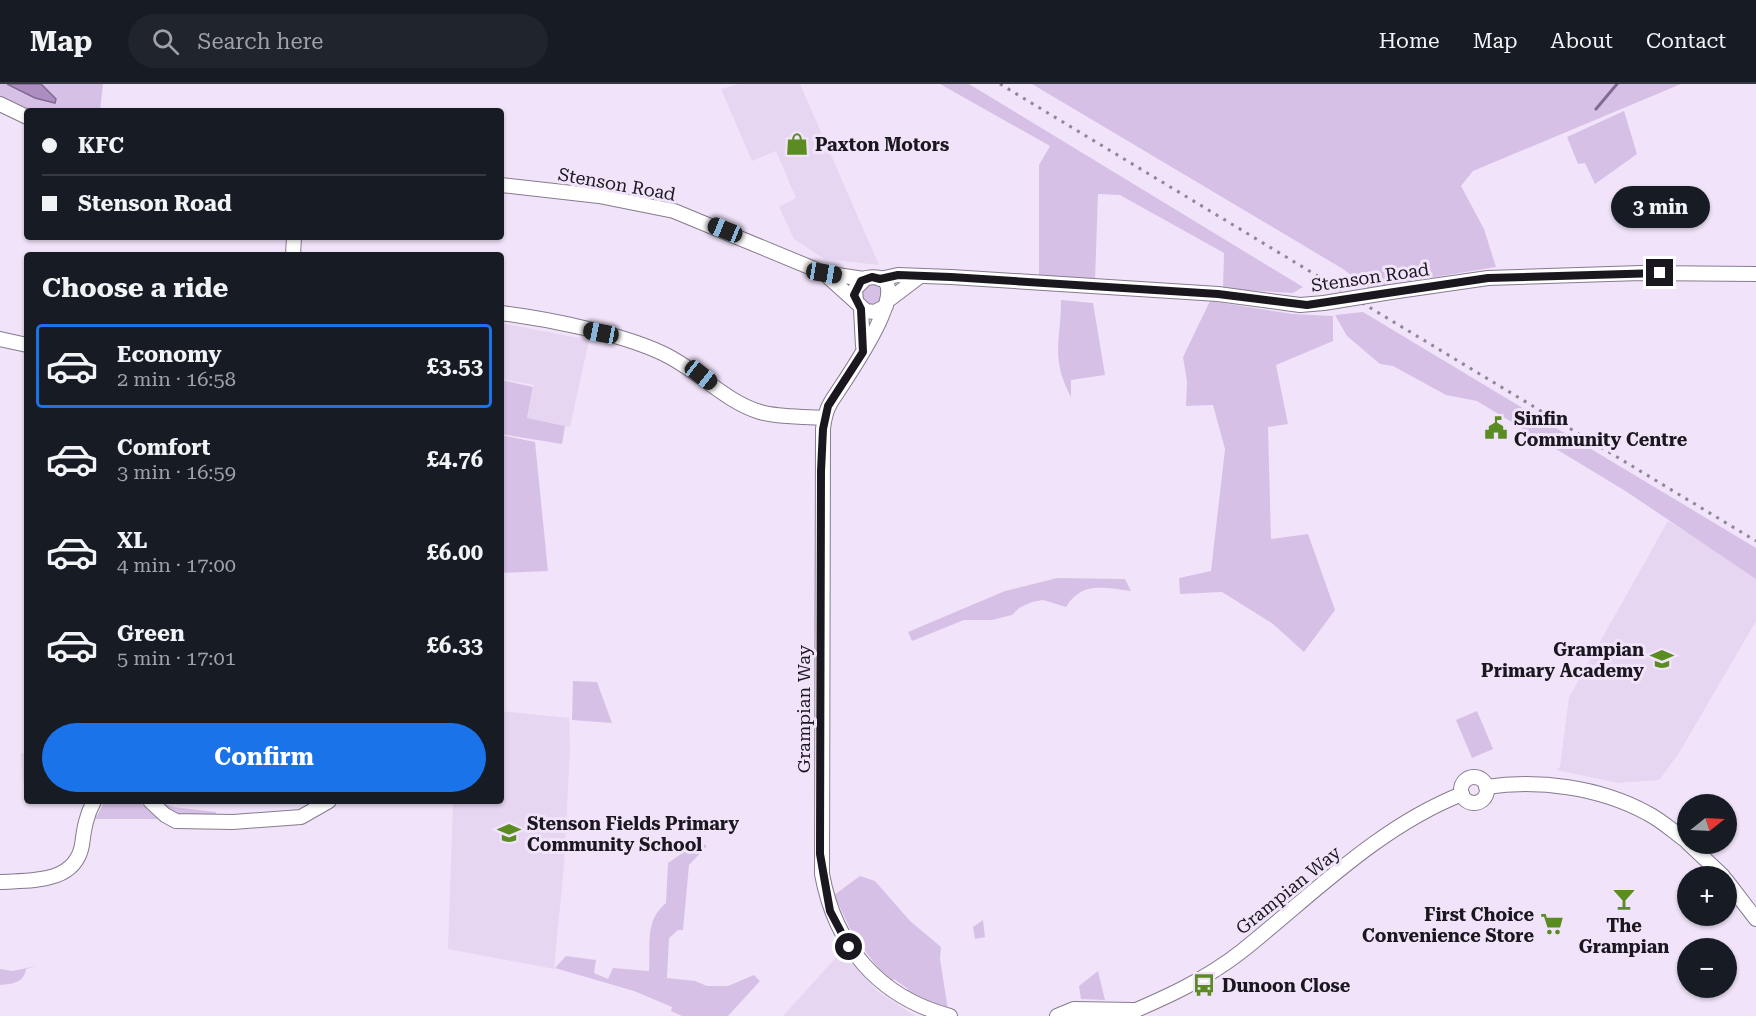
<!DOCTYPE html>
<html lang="en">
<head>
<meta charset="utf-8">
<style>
  body { margin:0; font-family:"Roboto Serif",serif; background:#20242c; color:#f1f3f6; height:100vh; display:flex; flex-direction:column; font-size:22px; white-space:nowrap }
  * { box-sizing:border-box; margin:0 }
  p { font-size:20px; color:#9ea1a6 }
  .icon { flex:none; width:33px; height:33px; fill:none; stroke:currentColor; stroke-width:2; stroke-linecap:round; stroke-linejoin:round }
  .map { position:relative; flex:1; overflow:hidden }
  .panel { position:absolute; left:24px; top:168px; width:480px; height:552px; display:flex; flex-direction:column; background:#171b24; border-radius:6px; box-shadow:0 2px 4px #0004 }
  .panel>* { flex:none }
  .top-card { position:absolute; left:24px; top:24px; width:480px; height:132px; border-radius:6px; box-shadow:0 2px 4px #0004; display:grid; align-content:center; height:132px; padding:0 18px; background:#171b24 }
  .needle { width:39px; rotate:72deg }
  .controls { position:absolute; left:1677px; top:710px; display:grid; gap:12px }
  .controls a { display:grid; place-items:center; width:60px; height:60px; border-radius:50%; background:#171b24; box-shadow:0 2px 4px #0004; font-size:30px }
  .end { position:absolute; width:27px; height:27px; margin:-14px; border:8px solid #1b171e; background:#fff; box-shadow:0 0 0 3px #fff }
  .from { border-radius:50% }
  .bubble { position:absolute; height:42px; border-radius:21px; background:#171b24; box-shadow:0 2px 4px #0004; font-size:20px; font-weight:700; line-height:42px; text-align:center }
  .car { position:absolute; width:18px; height:36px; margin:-18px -9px; border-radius:8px; box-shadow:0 0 4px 2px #0007; background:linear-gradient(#222 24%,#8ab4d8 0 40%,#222 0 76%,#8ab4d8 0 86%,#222 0) }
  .top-card b { display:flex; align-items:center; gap:21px; height:57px; font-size:22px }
  .top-card b+b { border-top:2px solid #363941 }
  .top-card i { width:15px; height:15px; background:#f1f3f6 }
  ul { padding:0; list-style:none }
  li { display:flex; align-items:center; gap:18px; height:84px; margin:0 12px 9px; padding:0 6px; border:3px solid transparent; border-radius:6px }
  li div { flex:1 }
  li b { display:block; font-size:22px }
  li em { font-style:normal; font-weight:700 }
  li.selected { border-color:#1a73e8 }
  li>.icon { width:54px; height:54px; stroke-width:1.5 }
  h2 { padding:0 18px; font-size:27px; line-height:72px }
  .cta { display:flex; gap:12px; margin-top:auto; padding:12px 18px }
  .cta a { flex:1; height:69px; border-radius:36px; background:#1a73e8; color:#fff; font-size:24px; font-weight:700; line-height:69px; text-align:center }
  header { display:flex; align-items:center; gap:36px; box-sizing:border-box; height:84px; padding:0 30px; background:#171b24; border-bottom:2px solid #363941 }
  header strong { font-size:28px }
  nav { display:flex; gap:33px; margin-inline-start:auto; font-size:21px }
  .search { width:420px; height:54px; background:#20242c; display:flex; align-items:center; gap:15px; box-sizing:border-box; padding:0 21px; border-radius:33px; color:#9ea1a6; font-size:22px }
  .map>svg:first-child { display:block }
</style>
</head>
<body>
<header>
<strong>Map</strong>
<div class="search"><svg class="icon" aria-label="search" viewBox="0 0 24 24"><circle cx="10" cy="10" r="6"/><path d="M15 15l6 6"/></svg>Search here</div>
<nav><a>Home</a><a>Map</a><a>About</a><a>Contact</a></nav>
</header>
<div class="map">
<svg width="1756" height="932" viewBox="0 0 1756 932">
  <rect width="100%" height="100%" fill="#f1e4fa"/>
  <g fill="#e7d6f2">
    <polygon points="739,0 800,0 879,181 824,175 794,155 779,123 796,114 776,67 752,77 721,5"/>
    <polygon points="501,239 589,256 570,343 527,334 534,301 501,295"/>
    <polygon points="1668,437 1756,490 1756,537 1679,669 1659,696 1618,699 1556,686 1560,683 1569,613"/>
    <polygon points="501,627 569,634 570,666 564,781 554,885 448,865 453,717 501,717"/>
    <polygon points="21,669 27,669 27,698 23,699"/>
    <polygon points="841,868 877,907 915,932 783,932"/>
  </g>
  <g fill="#d7c0e6">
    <polygon points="0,0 103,0 100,27 29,27 0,14"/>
    <polygon points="940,0 969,0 1303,203 1293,209 1223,205 1224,169 1120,111 1098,110 1095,196 1039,192 1039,81 1050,62"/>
    <polygon points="1032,0 1681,0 1473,87 1461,102 1484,145 1496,183 1368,204 1343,185"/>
    <polygon points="1624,27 1637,70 1595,100 1585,79 1578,80 1567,53"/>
    <circle cx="871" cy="210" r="11"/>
    <path d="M1061 216 1093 219 1105 291 1071 296V313C1050 273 1061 258 1061 216Z"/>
    <polygon points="1210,217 1293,230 1333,232 1333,257 1276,281 1288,340 1268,343 1271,455 1308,450 1335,526 1304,568 1273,540 1222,508 1180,510 1179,494 1211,487 1225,365 1213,321 1186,322 1187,298 1183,273"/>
    <polygon points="1363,228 1756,464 1756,495 1627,408 1477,317 1446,311 1393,282 1380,280 1347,252 1335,231"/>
    <polygon points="501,296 533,303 527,334 565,342 562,360 501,350"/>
    <polygon points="501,351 535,358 548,487 501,489"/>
    <path d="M1057 494 1125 495 1131 507C1104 504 1082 497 1066 523L1043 516 1032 518 1019 524 1012 531 992 536H964L912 557 908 548 1005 507Z"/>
    <polygon points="573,597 597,598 612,639 572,636"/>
    <polygon points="1477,627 1493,665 1472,674 1456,636"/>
    <polygon points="105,717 138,717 158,735 95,735"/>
    <polygon points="159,717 173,723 216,728 216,734 177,733"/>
    <path d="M702 759 707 762 689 781 683 846H678L669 854 667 894 695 897 707 902H728L754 891 760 897 728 932H682L671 927 672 923 634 907 555 884 566 872 596 876 594 889 608 895 613 884 649 887C651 861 644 837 666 819L668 779 694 761Z"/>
    <polygon points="860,792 875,797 910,837 941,863 940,875 948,926 906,908 908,905 894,895 891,899 888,897 853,851 834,811"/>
    <polygon points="983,836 985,853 975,855 973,843"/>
    <path d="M37 882 26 885C24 899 12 900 0 901V885L12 887Z"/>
    <polygon points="1098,887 1105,916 1081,915 1079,902"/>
  </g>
  <polygon fill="#ae8dc3" stroke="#826a92" stroke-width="1.5" points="7,0 41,0 56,15 55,19 35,14"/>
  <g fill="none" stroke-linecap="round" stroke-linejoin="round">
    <polyline stroke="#826a92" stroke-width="3" points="1596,25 1617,0"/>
    <g stroke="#867b8e" stroke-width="16">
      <g id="secondary">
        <polyline points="0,20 27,33"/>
        <polyline points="501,101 599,112 674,127 824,189 864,195"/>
        <polyline points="293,171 294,153"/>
        <polyline points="825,190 866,227 875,228 886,222"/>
        <polyline points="880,195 898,191 951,193 1218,210 1300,221 1324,219"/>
        <polyline points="1391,208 1488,194 1641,189 1756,190"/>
        <polyline points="890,215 919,193"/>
        <path d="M856 218 855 205 866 194C929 182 839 304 831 318 826 326 824 335 823 345L822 790C835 861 878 913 950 932"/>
        <polyline points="861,225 863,262"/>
        <path d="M501 229C548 235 619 249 662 269 697 285 724 317 760 328 781 334 803 332 824 334"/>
        <polyline points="0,255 27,261"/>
        <circle cx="1474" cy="706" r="13"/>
        <path d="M1486 703C1538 695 1599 703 1647 729 1661 736 1674 748 1688 758"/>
        <polyline points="150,717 165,731 176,737 233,738 301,733 329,717"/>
        <polyline points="1688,759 1723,792"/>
        <polyline points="1726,796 1756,835"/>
        <path d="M0 798C30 796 75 800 82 761 84 745 86 732 94 717"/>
        <polyline points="1057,932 1074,925 1133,926"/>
        <path d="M1122 932C1165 914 1205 896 1242 867 1311 812 1378 743 1462 710"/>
      </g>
    </g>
    <use href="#secondary" stroke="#fff" stroke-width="14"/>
    <polyline stroke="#8f8796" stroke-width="3" stroke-dasharray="3 6" stroke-linecap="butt" points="1000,0 1756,457"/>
    <g stroke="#867b8e" stroke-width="16" stroke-linecap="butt">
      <polyline id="secondary-bridge" points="1324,219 1391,208"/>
    </g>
    <use href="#secondary-bridge" stroke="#fff" stroke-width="14"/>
  </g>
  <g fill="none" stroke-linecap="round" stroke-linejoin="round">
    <polyline stroke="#1b171e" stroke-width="8" points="849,863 830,827 820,770 821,387 823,345 828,322 863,268 861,225 854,211 861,197 872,193 880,195 898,191 951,193 1218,210 1307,221 1488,194 1660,189"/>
  </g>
  <defs>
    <g id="shop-bare" transform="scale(1.8)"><path d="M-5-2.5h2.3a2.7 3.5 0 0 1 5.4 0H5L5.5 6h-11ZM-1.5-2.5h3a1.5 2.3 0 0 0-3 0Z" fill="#5a8c22" stroke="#f1e4fa" stroke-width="2.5" paint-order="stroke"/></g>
    <g id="civic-bare" transform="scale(1.8)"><path d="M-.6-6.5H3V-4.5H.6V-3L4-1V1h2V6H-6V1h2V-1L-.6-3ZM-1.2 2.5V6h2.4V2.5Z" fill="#5a8c22" stroke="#f1e4fa" stroke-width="2.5" paint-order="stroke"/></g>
    <g id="school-bare" transform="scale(1.8)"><path d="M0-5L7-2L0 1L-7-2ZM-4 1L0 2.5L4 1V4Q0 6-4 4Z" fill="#5a8c22" stroke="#f1e4fa" stroke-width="2.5" paint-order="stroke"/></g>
    <g id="bar-bare" transform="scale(1.8)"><path d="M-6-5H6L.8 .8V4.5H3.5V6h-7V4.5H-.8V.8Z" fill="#5a8c22" stroke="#f1e4fa" stroke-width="2.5" paint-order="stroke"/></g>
    <g id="supermarket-bare" transform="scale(1.8)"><path d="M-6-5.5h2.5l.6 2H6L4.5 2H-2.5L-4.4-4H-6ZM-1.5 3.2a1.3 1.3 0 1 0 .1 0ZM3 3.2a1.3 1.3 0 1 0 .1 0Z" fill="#5a8c22" stroke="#f1e4fa" stroke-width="2.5" paint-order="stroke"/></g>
    <g id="bus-bare" transform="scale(1.8)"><path d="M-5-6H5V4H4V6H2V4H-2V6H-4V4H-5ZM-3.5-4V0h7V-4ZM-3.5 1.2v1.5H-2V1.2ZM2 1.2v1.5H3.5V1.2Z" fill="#5a8c22" stroke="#f1e4fa" stroke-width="2.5" paint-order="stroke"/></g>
  </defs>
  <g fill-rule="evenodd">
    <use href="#shop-bare" x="797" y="60"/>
    <use href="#civic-bare" x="1496" y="344"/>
    <use href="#school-bare" x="1662" y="575"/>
    <use href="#school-bare" x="509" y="749"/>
    <use href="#bar-bare" x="1624" y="815"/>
    <use href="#supermarket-bare" x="1552" y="840"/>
    <use href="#bus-bare" x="1204" y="901"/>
  </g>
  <g text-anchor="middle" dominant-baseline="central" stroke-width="6" stroke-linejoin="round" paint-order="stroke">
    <g font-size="18" font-weight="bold" fill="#1b171e" stroke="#f1e4fa" text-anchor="start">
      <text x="815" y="60">Paxton Motors</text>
      <text x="1514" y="334">Sinfin<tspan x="1514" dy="21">Community Centre</tspan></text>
      <text x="1644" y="565" text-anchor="end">Grampian<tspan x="1644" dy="21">Primary Academy</tspan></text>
      <text x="527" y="739">Stenson Fields Primary<tspan x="527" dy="21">Community School</tspan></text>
      <text x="1534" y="830" text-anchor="end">First Choice<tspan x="1534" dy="21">Convenience Store</tspan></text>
      <text x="1624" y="841" text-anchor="middle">The<tspan x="1624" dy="21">Grampian</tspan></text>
      <text x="1222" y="901">Dunoon Close</text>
    </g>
    <g font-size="18" fill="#1b171e" stroke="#f1e4fa">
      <text transform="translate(617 100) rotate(10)">Stenson Road</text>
      <text transform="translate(1370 193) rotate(-8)">Stenson Road</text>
      <text transform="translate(803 625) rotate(-90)">Grampian Way</text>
      <text transform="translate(1288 806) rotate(-39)">Grampian Way</text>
    </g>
  </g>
</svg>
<div class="controls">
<a><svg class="needle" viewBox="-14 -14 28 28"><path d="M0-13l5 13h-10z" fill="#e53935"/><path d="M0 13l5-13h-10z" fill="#9ea1a6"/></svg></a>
<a>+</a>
<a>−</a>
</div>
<i class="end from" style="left:849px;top:863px"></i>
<i class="end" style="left:1660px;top:189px"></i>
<div class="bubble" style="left:1611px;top:102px;width:99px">3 min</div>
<i class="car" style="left:725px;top:146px;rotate:292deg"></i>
<i class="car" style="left:824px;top:189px;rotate:99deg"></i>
<i class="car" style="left:601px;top:249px;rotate:281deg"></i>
<i class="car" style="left:701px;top:291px;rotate:128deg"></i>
<div class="top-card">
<b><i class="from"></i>KFC</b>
<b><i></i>Stenson Road</b>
</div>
<section class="panel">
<h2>Choose a ride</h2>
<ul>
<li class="selected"><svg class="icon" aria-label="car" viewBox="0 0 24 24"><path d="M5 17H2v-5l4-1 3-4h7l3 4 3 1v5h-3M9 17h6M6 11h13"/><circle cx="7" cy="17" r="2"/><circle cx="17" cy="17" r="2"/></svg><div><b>Economy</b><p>2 min · 16:58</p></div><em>£3.53</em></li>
<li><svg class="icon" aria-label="car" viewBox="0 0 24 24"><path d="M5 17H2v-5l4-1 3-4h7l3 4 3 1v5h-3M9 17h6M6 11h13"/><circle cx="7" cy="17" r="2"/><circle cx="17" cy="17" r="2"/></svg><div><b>Comfort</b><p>3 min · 16:59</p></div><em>£4.76</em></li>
<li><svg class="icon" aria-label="car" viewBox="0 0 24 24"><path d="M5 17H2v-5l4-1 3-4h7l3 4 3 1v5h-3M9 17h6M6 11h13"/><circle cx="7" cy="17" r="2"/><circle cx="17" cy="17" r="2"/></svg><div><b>XL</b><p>4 min · 17:00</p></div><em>£6.00</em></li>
<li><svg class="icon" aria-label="car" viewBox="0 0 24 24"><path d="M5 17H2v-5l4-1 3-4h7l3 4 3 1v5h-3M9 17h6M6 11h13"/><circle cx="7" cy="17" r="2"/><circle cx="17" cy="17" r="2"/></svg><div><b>Green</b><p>5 min · 17:01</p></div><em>£6.33</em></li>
</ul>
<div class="cta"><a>Confirm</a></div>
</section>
</div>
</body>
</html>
